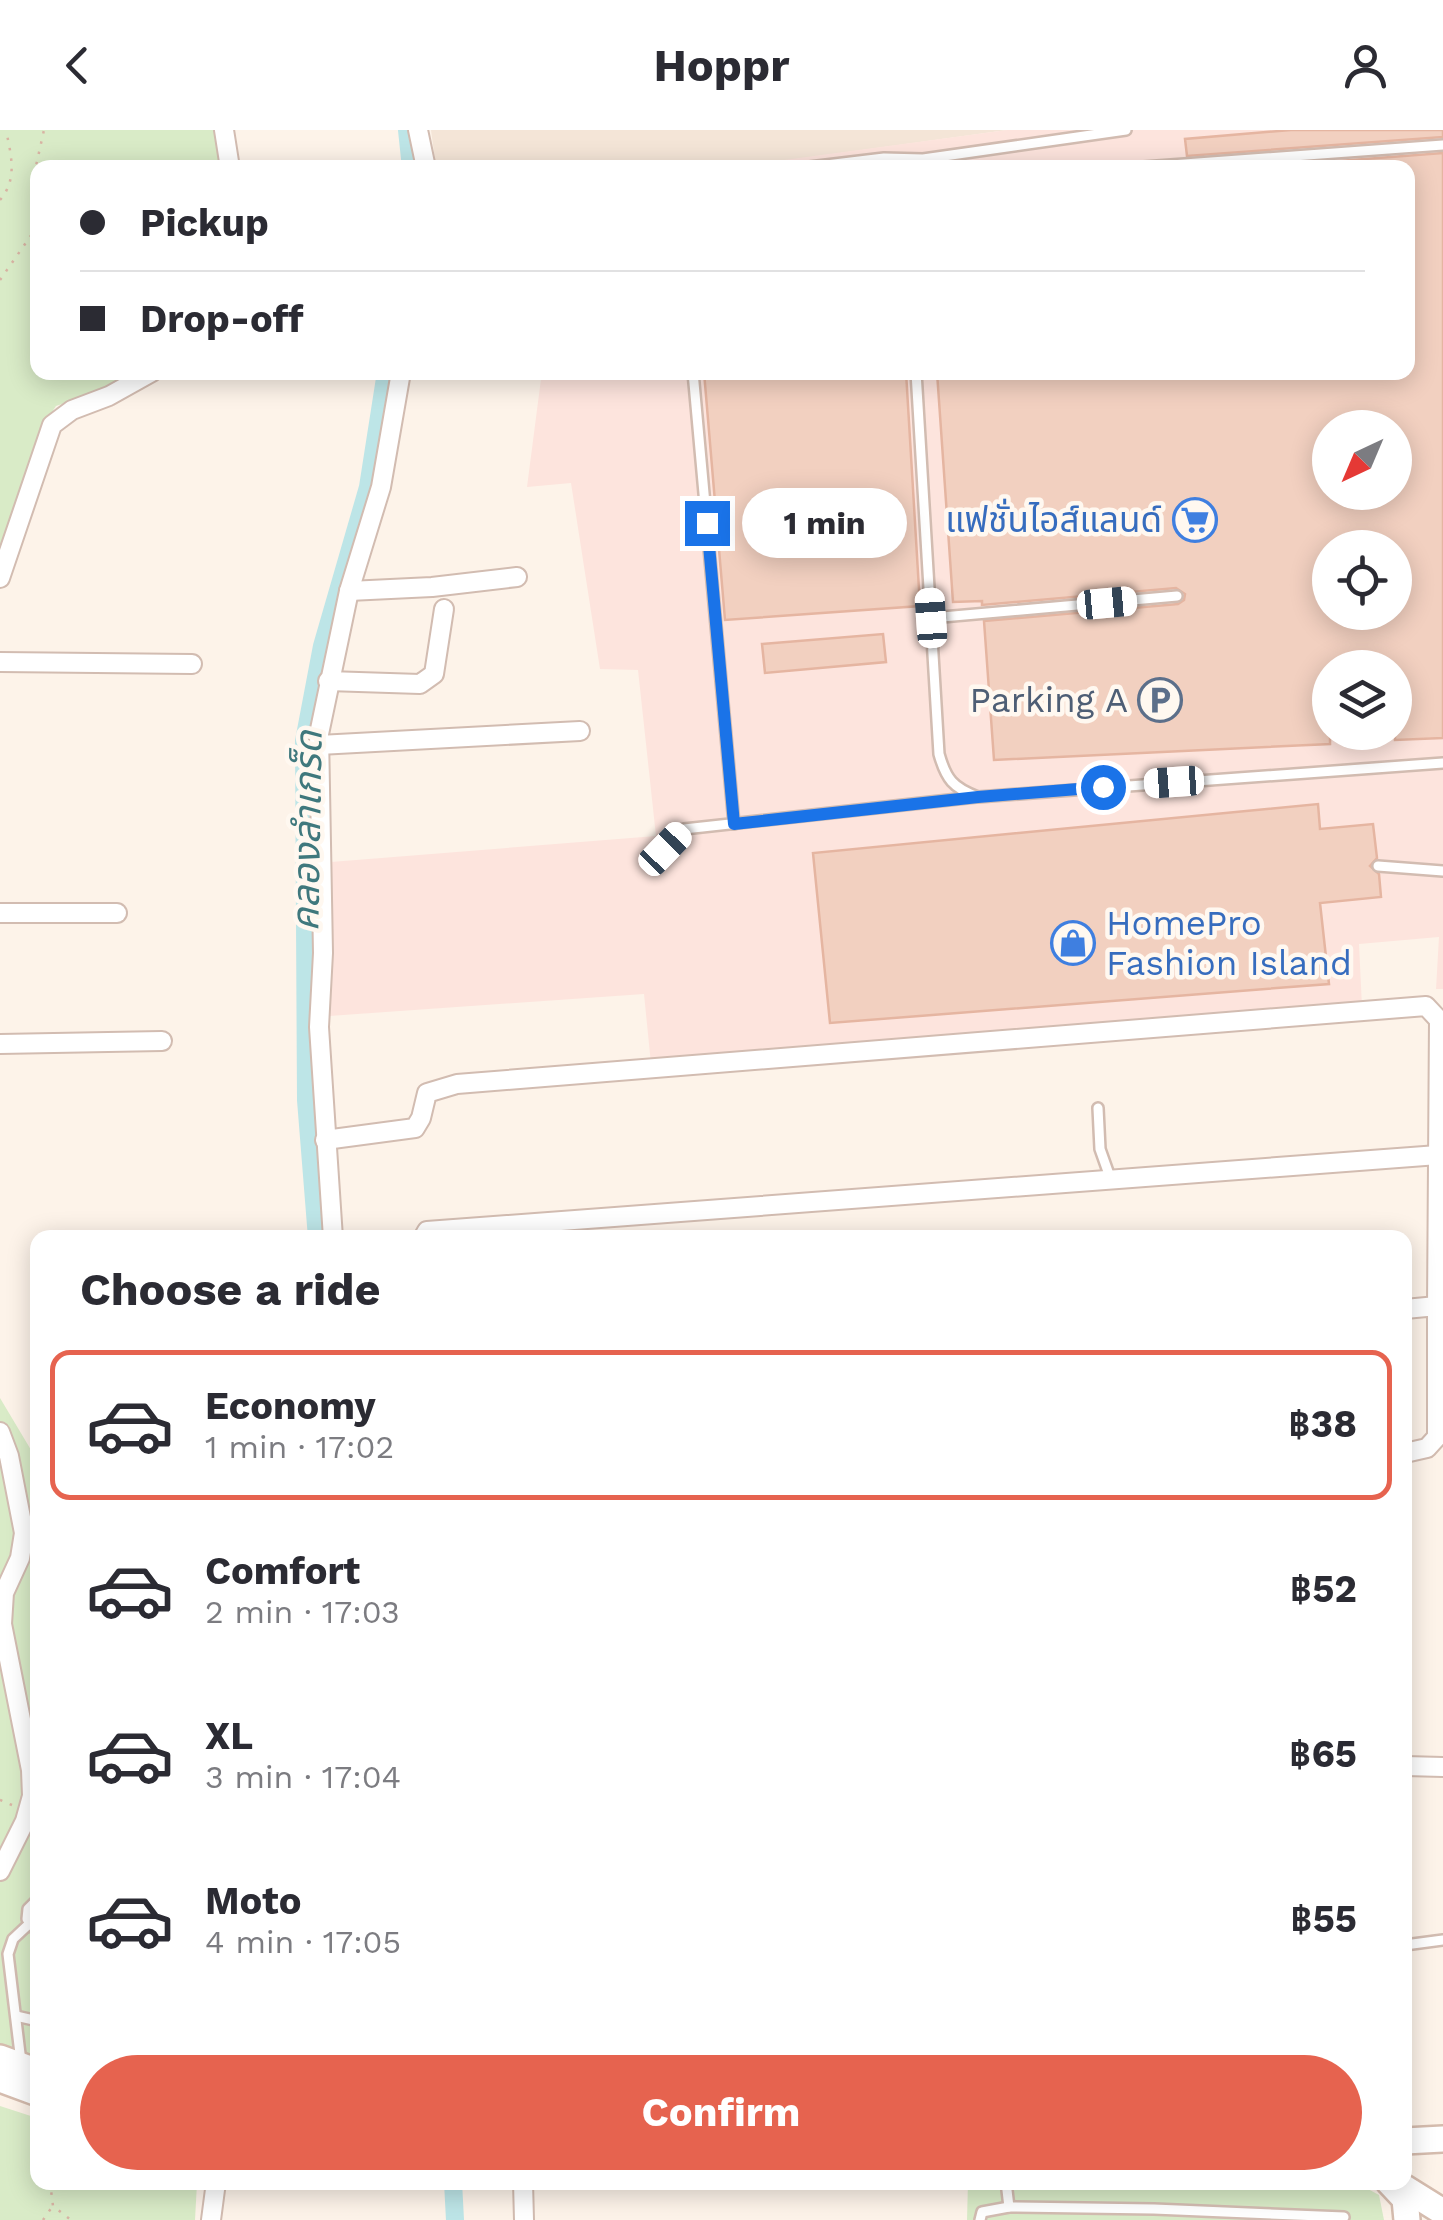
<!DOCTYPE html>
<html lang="en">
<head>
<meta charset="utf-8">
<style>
  body { margin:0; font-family:"Work Sans","Noto Sans Thai",sans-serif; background:#f2f2f3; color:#2b2b33; height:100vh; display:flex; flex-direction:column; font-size:38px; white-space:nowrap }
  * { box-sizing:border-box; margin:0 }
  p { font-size:32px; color:#7c7c81 }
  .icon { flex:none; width:55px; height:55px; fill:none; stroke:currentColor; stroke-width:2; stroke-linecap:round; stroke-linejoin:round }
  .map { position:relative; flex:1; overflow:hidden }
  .details { position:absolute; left:30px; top:1100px; width:1382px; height:960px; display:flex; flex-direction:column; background:#fff; border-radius:20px; box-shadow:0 5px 25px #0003 }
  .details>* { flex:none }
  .hud { position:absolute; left:30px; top:30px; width:1385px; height:220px; border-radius:20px; box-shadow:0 5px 25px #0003; display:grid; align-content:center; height:220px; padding:0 50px; background:#fff }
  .needle { width:65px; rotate:224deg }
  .tools { position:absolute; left:1312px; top:280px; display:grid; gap:20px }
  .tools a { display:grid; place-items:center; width:100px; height:100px; border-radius:50%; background:#fff; box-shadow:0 5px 25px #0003; font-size:50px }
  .end { position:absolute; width:45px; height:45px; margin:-22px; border:12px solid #1a73e8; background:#fff; box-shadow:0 0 0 5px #fff }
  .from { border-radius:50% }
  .bubble { position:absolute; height:70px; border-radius:35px; background:#fff; box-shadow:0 5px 25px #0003; font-size:32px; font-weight:700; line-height:70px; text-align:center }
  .car { position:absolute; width:30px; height:60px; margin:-30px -15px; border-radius:12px; box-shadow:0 0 8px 2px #0007; background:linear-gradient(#fff 24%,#345 0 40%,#fff 0 76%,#345 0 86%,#fff 0) }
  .hud b { display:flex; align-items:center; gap:35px; height:95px; font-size:38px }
  .hud b+b { border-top:2px solid #e1e1e2 }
  .hud i { width:25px; height:25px; background:#2b2b33 }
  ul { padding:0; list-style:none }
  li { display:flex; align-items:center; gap:30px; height:150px; margin:0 20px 15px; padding:0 30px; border:5px solid transparent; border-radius:20px }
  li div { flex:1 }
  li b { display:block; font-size:38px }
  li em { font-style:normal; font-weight:700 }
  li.current { border-color:#e6634f }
  li>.icon { width:90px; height:90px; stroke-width:1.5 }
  h2 { padding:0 50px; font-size:45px; line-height:120px }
  .primary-button { display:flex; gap:20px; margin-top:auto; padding:20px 50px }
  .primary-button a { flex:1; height:115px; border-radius:60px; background:#e6634f; color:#fff; font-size:40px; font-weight:700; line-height:115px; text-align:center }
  header { display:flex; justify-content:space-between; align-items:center; height:130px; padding:0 50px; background:#fff; font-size:45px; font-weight:700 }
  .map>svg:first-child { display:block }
</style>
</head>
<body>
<header><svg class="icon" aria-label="back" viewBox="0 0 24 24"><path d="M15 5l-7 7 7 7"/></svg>Hoppr<svg class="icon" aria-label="person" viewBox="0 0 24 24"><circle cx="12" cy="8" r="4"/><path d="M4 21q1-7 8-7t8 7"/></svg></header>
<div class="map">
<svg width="1443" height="2090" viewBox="0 0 1443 2090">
  <rect width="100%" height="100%" fill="#fdf3e9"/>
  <polygon fill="#f4e5d7" points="431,0 1007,0 732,38 436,37"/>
  <path fill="#fde4dd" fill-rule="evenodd" d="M1007 0H1443V859H1436L1439 807 1359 814 1362 877 651 934 644 864 329 886 331 732 656 706 638 540 600 539 571 353 527 357 541 249 569 242H1408V38L732 37ZM1330 298H1395V362H1330ZM1330 418H1395V482H1330ZM1330 538H1395V602H1330Z"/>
  <g fill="#d9ebc7">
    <polygon points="0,0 216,0 222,37 38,38 38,242 137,243 115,256 56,276 39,301 0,419"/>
    <polygon points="0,1268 34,1325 37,1341 38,1816 30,1819 37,1892 37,1933 0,1916"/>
    <polygon points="0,1976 37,1988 38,2052 197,2053 195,2090 0,2090"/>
    <polygon points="968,2052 1357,2053 1379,2065 1384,2090 967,2090"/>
  </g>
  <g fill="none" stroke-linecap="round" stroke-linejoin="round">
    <g stroke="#bde5e7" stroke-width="18">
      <polyline points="407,0 411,38"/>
      <polyline points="317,1108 306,970 304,611 322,516 368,357 386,242"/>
      <polyline points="453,2052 455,2090"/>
    </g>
  </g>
  <g fill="#f2d0c0" stroke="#e5b5a1" stroke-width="2.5" fill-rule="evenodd">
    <polygon points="1291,0 1443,0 1443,7 1187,26 1185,9"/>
    <path d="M1443 23V608L1395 610V538H1330V614L994 630 984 491 1178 474 1184 470 1185 464 1176 458 982 475V471L953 472 937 242H1408V38H1248ZM1330 298H1395V362H1330ZM1330 418H1395V482H1330Z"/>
    <polygon points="704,242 906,242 920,476 725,490"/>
    <polygon points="883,504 886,532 765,543 762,514"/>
    <polygon points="1318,674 1320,699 1373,694 1377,728 1370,736 1379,744 1381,767 1320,773 1329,854 830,893 813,723"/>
  </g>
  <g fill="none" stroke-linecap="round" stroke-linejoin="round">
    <g stroke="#d2bcb1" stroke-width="14">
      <g id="service">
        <polyline points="801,38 884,28 923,29 1126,0"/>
        <polyline points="1130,38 1443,15"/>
        <polyline points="693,242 734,694"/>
        <path d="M916 242 939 624C946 649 953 658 978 667L1443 633"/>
        <polyline points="931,488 1177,466"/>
        <polyline points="665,719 684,699 976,667"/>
        <polyline points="1378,736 1443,741"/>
        <polyline points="1098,978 1100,1019 1111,1050"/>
        <polyline points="38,1505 38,1526"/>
        <polyline points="38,1769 28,1779 27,1789 38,1803"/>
        <polyline points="1405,1815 1443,1810"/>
        <polyline points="16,1886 38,1891"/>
        <polyline points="21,1932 8,1824 13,1809 29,1794"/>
        <polyline points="1006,2052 1009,2077 1012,2077 1154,2079 1344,2087"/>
        <polyline points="980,2090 982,2082 1009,2077"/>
      </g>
    </g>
    <g stroke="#d2bcb1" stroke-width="22">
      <g id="minor">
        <polyline points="224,0 230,38"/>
        <polyline points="418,0 426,38"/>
        <polyline points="0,448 52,295 72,280 109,266 152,242"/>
        <polyline points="349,461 432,457 517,447"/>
        <polyline points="0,532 192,534"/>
        <polyline points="328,551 420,554 434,544 444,479"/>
        <polyline points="319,615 580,601"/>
        <polyline points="0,783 117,783"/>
        <polyline points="0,914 162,911"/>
        <polyline points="325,1010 415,998 421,988 427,963 457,954 1426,876 1439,890 1437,1176"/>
        <polyline points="333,1108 319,897 323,823 319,604 349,461 381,357 401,242"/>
        <polyline points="423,1108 427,1101 1438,1025"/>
        <polyline points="1405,1179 1437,1176 1437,1307 1427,1318 1405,1323"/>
        <polyline points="0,1302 9,1326 24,1403 20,1428 4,1463 2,1494 31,1640 32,1666 25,1691 0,1741"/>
        <polyline points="1405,1636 1443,1637"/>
        <polyline points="523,2052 524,2090"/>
        <polyline points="211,2090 216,2052"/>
      </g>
    </g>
    <g stroke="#d5bcae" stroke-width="30">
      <g id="secondary">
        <polyline points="0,1928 38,1942"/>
        <polyline points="0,1949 38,1963"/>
        <polyline points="1405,2011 1443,2009"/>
        <polyline points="1389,2052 1405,2069 1407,2090"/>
        <polyline points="1395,2052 1443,2082"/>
      </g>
    </g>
    <g stroke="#d8b3a3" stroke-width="2.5" stroke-dasharray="2.5 8" stroke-linecap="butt">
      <path d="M0 70C18 49 11 25 6 0"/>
      <polyline points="0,150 32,104 34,45 44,0"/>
      <polyline points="0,1670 12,1675"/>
      <polyline points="50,2052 53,2076 71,2090"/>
      <polyline points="43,2090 52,2077"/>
    </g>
    <use href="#service" stroke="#fff" stroke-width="9"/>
    <use href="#minor" stroke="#fff" stroke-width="18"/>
    <use href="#secondary" stroke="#fff" stroke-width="25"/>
  </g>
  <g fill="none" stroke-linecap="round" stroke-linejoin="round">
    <polyline stroke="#1a73e8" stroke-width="12" points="707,393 734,694 978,667 1103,657"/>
  </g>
  <defs>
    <g id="supermarket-ring" transform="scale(2.25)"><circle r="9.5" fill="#fff8f0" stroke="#3f7fe0" stroke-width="1.5"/><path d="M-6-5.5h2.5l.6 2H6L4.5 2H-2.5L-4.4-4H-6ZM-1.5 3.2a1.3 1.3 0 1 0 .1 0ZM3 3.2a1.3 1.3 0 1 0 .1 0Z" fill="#3f7fe0"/></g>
    <g id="parking-ring" transform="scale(2.25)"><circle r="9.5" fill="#fff8f0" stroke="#5c6f8a" stroke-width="1.5"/><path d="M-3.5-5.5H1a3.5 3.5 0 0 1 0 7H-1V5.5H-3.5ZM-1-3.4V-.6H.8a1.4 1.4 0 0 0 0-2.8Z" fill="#5c6f8a"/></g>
    <g id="shop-ring" transform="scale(2.25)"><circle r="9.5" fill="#fff8f0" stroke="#3f7fe0" stroke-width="1.5"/><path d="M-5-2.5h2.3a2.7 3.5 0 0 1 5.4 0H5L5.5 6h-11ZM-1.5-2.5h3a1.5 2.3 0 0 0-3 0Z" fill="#3f7fe0"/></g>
  </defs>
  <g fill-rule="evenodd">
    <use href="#supermarket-ring" x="1195" y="390"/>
    <use href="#parking-ring" x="1160" y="570"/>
    <use href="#shop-ring" x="1073" y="813"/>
  </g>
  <g text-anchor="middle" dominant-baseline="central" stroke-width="9" stroke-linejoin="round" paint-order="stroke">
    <g font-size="35" fill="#366cbe" stroke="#fff8f0" text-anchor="end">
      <text x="1162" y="390">แฟชั่นไอส์แลนด์</text>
      <text x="1106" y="793" text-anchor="start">HomePro<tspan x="1106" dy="40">Fashion Island</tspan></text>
    </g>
    <g font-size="35" fill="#4e5e75" stroke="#fff8f0" text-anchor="end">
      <text x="1128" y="570">Parking A</text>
    </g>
    <g font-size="38" font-style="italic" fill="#3f787d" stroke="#fff8f0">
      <text transform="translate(307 701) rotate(-89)">คลองลำเกร็ด</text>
    </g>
  </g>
</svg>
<div class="tools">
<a><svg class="needle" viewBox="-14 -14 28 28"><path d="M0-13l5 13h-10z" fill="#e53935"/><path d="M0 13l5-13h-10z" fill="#7c7c81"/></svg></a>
<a><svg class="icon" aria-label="locate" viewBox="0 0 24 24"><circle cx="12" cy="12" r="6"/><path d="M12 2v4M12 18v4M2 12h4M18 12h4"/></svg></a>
<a><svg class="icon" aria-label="layers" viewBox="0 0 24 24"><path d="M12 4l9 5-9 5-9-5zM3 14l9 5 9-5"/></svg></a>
</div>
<i class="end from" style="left:1103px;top:657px"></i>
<i class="end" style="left:707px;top:393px"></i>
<div class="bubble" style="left:742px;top:358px;width:165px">1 min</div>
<i class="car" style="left:1107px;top:473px;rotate:85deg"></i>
<i class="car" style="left:931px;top:488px;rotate:356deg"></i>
<i class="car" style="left:1174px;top:652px;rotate:266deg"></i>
<i class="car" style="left:665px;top:719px;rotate:44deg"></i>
<div class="hud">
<b><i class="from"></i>Pickup</b>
<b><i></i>Drop-off</b>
</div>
<section class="details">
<h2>Choose a ride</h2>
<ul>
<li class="current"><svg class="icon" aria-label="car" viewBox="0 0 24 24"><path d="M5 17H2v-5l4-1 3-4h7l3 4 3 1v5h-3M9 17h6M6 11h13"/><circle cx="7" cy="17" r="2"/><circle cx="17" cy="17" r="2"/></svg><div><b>Economy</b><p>1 min · 17:02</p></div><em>฿38</em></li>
<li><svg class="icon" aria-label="car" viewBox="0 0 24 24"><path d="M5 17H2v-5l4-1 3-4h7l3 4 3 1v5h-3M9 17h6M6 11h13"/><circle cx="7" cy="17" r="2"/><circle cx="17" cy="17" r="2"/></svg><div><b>Comfort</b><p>2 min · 17:03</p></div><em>฿52</em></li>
<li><svg class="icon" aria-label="car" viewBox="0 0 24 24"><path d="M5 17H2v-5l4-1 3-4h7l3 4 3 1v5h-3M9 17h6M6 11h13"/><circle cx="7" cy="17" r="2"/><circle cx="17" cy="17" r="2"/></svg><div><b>XL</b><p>3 min · 17:04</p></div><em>฿65</em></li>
<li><svg class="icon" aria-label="car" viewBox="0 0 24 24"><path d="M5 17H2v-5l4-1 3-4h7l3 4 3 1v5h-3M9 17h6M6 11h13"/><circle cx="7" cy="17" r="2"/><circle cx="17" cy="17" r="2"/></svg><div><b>Moto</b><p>4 min · 17:05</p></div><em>฿55</em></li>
</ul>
<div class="primary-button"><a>Confirm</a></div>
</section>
</div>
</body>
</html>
